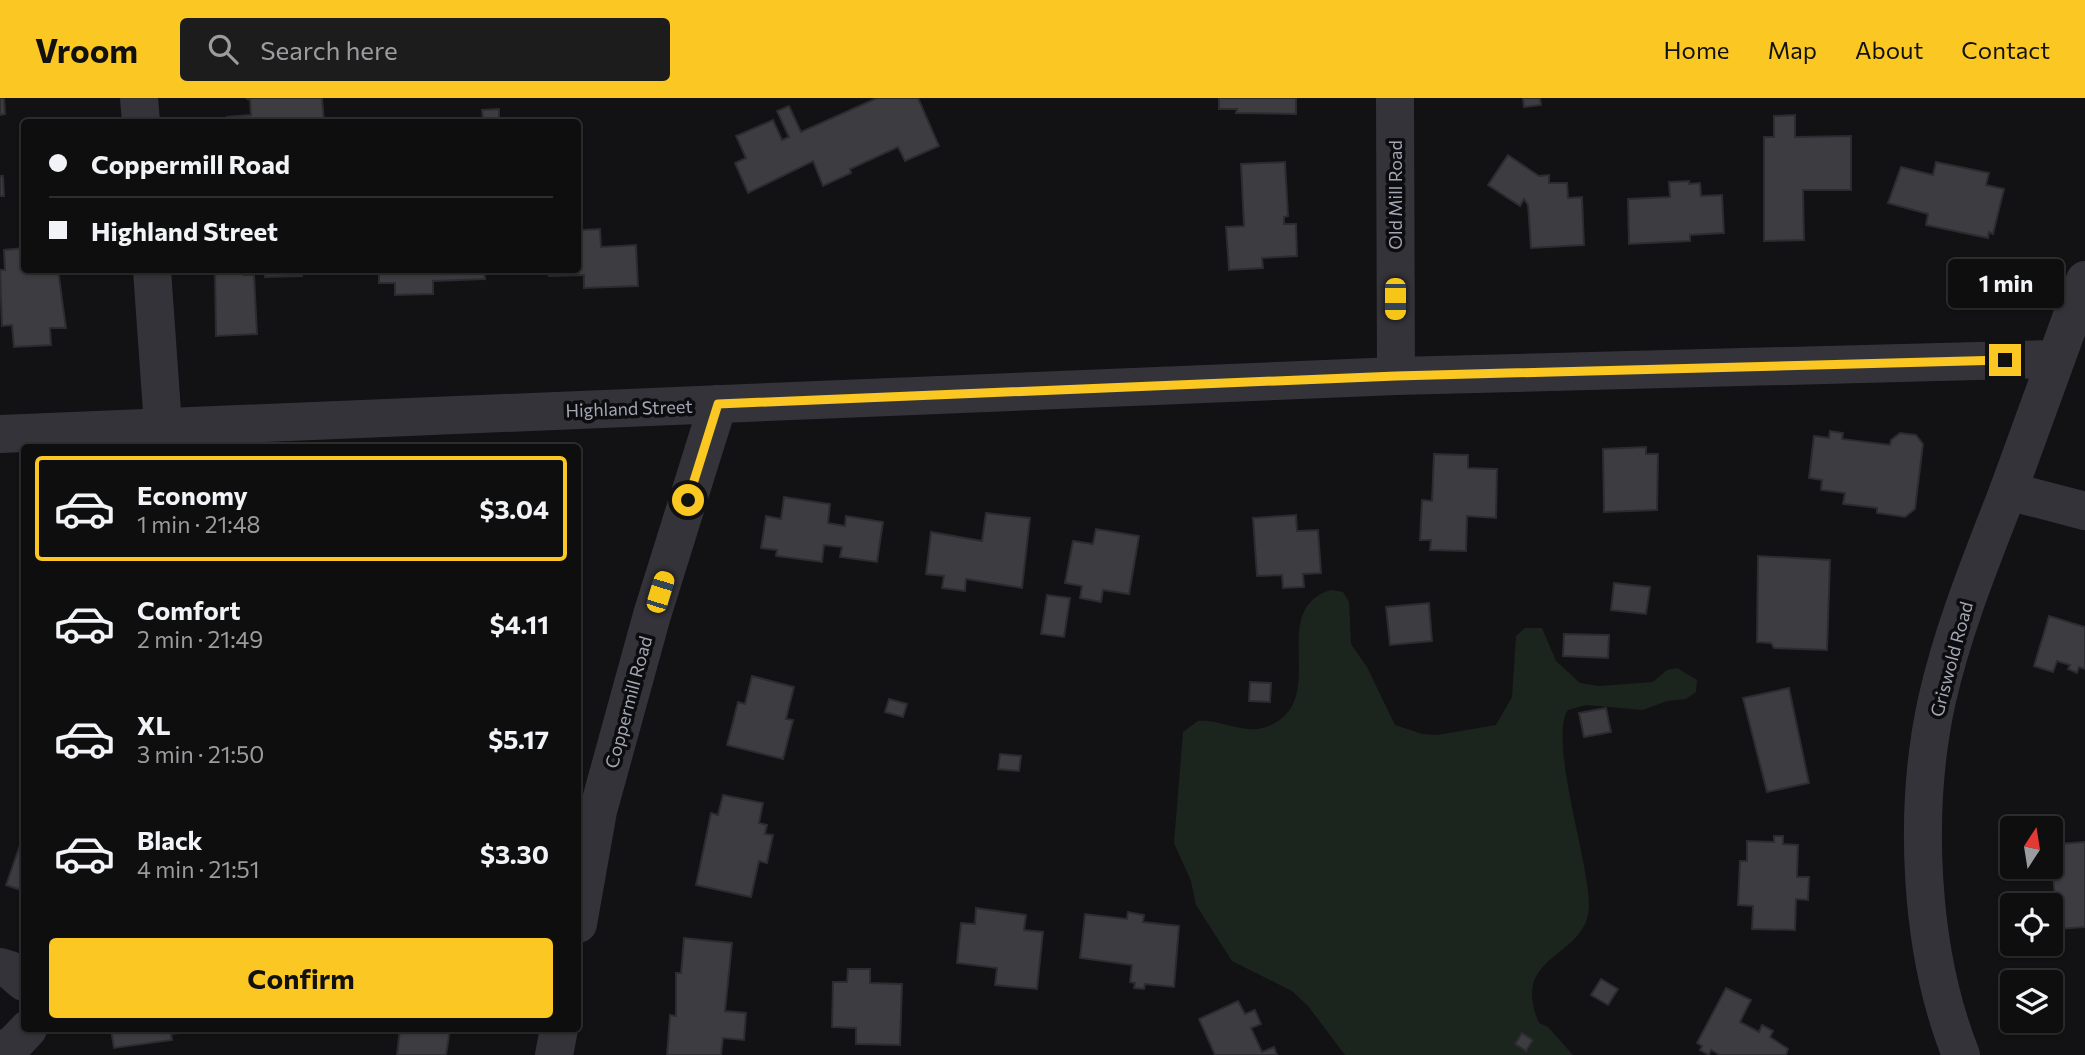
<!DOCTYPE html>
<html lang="en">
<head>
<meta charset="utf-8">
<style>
  body { margin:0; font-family:Commissioner,sans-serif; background:#1c1c1d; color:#f1f3f6; height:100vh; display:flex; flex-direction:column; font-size:26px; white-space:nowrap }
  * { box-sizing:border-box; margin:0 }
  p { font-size:23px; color:#9b9c9e }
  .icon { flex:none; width:38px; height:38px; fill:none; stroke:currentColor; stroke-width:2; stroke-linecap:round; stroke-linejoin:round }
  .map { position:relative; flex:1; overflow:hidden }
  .side { position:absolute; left:21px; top:346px; width:560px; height:588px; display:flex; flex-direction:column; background:#0e0e0f; border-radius:7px; box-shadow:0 2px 5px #0004,0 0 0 2px #2e2e2f }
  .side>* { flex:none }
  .top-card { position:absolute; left:21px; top:21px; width:560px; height:154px; border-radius:7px; box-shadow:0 2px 5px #0004,0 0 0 2px #2e2e2f; display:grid; align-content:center; height:154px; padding:0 28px; background:#0e0e0f }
  .needle { width:46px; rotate:12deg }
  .fabs { position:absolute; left:2000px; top:718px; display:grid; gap:14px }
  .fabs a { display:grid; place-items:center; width:63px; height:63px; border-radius:7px; background:#0e0e0f; box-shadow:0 2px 5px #0004,0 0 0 2px #2e2e2f; font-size:35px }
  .end { position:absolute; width:32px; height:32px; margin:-16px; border:9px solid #fbc723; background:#111; box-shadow:0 0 0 4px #111 }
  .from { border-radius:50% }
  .bubble { position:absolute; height:49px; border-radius:7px; background:#0e0e0f; box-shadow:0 2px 5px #0004,0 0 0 2px #2e2e2f; font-size:23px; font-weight:700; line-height:49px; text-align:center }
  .car { position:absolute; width:21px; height:42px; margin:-21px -10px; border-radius:9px; box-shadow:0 0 5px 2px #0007; background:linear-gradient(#f5c518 24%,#345 0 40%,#f5c518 0 76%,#345 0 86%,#f5c518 0) }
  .top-card b { display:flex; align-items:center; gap:24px; height:66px; font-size:26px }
  .top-card b+b { border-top:2px solid #2e2e2f }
  .top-card i { width:18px; height:18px; background:#f1f3f6 }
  ul { padding:12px 0 0; list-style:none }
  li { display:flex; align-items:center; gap:21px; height:105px; margin:0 14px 10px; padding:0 14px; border:4px solid transparent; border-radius:7px }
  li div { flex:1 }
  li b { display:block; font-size:26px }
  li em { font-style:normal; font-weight:700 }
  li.selected { border-color:#fbc723 }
  li>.icon { width:63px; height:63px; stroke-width:1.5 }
  .button { display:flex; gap:14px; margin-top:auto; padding:14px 28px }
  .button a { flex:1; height:80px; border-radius:7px; background:#fbc723; color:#111; font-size:28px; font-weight:700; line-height:80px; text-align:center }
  header { display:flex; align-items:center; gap:42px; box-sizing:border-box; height:98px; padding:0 35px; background:#fbc723; color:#111 }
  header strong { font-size:33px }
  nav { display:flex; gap:38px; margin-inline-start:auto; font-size:24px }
  .search { width:490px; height:63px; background:#1c1c1d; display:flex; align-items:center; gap:18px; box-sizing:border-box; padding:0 24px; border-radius:7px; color:#9b9c9e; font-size:26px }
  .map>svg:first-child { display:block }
</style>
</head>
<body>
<header>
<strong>Vroom</strong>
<div class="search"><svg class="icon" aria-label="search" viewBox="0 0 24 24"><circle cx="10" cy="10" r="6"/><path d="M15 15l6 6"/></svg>Search here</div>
<nav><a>Home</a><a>Map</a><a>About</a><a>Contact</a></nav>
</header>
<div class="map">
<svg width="2085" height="957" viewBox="0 0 2085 957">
  <rect width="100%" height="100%" fill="#121214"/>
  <path fill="#1c241e" d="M1331 492 1343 494 1349 504 1351 546 1367 569 1395 627 1422 636 1437 637 1496 627 1512 599 1516 538 1525 530H1542L1556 563 1580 585 1599 588 1653 584 1667 572 1677 570 1697 582 1696 594 1686 601 1667 603 1643 612 1586 607 1568 612C1548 641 1589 764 1589 806 1590 861 1508 854 1539 925L1548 929 1573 957H1345L1308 908 1292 893 1232 863 1196 807 1191 783 1174 745 1183 634 1198 623C1220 621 1244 637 1266 629 1334 604 1264 512 1331 492Z"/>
  <g fill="#3c3c41" stroke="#2c2c30" stroke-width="2">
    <polygon points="0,0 4,0 5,16 0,17"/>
    <polygon points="246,0 322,0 324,24 227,24 227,19 251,17 250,2"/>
    <polygon points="877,0 918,0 939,48 905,63 898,49 850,71 851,75 823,88 813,63 748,95 735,65 746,60 736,38 773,22 782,42 789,39 777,13 789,8 801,34"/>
    <polygon points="1219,0 1296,0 1296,16 1236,15 1237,11 1219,11"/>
    <polygon points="1523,0 1540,0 1541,7 1524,9"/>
    <polygon points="499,11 499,24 483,24 482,12"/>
    <polygon points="1795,17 1795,39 1851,38 1851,92 1803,92 1804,142 1764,143 1764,39 1774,39 1774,18"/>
    <polygon points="1508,57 1539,78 1549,77 1549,85 1567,85 1568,100 1582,99 1584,147 1531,150 1528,107 1524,101 1520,108 1488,87"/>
    <polygon points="1285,64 1288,118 1284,119 1284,126 1296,126 1297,158 1262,160 1263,170 1229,172 1226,129 1244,128 1241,66"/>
    <polygon points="1936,64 1989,75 1986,87 2004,91 1993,136 1989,134 1988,140 1926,127 1928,116 1888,105 1901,69 1933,77"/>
    <polygon points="0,78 3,78 4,98 0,98"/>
    <polygon points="1689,83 1689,86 1700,85 1701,98 1722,97 1724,135 1690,137 1690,143 1629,146 1628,101 1670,99 1669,84"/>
    <polygon points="600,131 601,149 636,147 638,188 584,190 584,177 549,178 549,172 578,172 578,140 582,140 582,132"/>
    <polygon points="24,150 24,172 58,172 66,230 50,230 51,247 14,249 12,227 2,228 0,172 5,172 4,152"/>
    <polygon points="215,172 244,172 244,177 254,177 257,236 216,238"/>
    <polygon points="265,172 302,172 302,178 265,179"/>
    <polygon points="379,172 484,172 485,181 433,183 433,196 395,197 395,185 379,185"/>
    <polygon points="1830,333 1843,335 1842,341 1890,347 1891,342 1900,335 1916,337 1923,346 1915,411 1905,419 1877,415 1877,410 1843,406 1845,395 1821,392 1822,382 1809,380 1814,338 1829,340"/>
    <polygon points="1646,349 1646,356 1658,356 1657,412 1604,414 1603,351"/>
    <polygon points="1434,356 1468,357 1468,370 1497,371 1496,420 1467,418 1466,453 1430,452 1431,442 1420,442 1422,402 1432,403"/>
    <polygon points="784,399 830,406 828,425 845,428 846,418 883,424 877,464 840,459 842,449 824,447 822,464 776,458 777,452 761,450 766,418 781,421"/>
    <polygon points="986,415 1030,420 1022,490 966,481 965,493 942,490 944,478 926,476 931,434 982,443"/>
    <polygon points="1296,417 1297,433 1318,432 1321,475 1303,476 1304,489 1283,490 1282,477 1257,478 1253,420"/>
    <polygon points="578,425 580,425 581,464 578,464"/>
    <polygon points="1096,431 1139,438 1129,496 1103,492 1101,504 1080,500 1082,488 1065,485 1073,443 1093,446"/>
    <polygon points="1758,458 1830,462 1827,552 1774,550 1771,545 1757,544"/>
    <polygon points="1614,485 1650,489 1646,516 1611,512"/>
    <polygon points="1047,497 1070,500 1064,539 1041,536"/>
    <polygon points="1429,505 1432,543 1390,547 1386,509"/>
    <polygon points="2049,518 2085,529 2085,571 2079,569 2077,575 2068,571 2070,567 2057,563 2053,574 2034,568"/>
    <polygon points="1564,536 1609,537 1608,560 1563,558"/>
    <polygon points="752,578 794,589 786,621 793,622 783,661 727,647 738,604 745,606"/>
    <polygon points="1250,584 1271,585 1270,604 1249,603"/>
    <polygon points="1789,590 1809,685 1767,694 1743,600"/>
    <polygon points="889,601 907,606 903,619 885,614"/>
    <polygon points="1606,610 1611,634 1584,639 1579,615"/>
    <polygon points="1000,656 1021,658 1019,673 998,671"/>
    <polygon points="723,697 763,705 759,725 767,727 765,736 773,737 767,765 759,763 751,799 696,787 711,715 718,717"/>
    <polygon points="24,736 24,793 6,787"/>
    <polygon points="1774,738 1783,738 1783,746 1798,747 1797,779 1809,779 1808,802 1796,801 1795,832 1752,831 1753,808 1738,807 1740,763 1747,763 1747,743 1774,744"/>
    <polygon points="2085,744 2085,829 2058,831 2057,813 2051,814 2050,801 2055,801 2051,751 2060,750 2059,746"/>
    <polygon points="976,810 1026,817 1024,832 1043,834 1037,891 995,887 997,870 957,865 961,825 975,826"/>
    <polygon points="1128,814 1144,817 1143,824 1179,828 1174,889 1145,886 1144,891 1134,890 1135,885 1130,884 1132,867 1080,860 1085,816 1127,821"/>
    <polygon points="684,840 732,845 725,913 746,915 744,942 723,940 721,957 667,957 670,917 676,918 676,875 681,875"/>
    <polygon points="848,871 870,871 870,885 902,886 900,947 856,946 856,930 832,929 833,884 847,884"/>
    <polygon points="1601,881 1618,891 1608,907 1591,897"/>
    <polygon points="1726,890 1751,902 1740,924 1759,934 1762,927 1773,933 1770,939 1788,951 1786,957 1720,957 1711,952 1709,957 1700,952 1702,948 1697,945"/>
    <polygon points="1238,903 1245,916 1255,912 1261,926 1251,930 1262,954 1274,949 1277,957 1215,957 1199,921"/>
    <polygon points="111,931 208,931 208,932 171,936 172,942 114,950"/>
    <polygon points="400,931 450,931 446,957 397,957"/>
    <polygon points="1522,935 1533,942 1526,953 1515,946"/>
  </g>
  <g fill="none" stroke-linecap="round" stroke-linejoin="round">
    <g stroke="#333339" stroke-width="38">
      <polyline points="139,0 141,24"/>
      <polyline points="1395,0 1396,278"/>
      <polyline points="152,172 163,328"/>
      <polyline points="0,336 1396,278 2056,261"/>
      <polyline points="2008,393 2085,413"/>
      <polyline points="578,826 598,713 652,517 718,306"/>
      <polyline points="0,869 10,872 24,884"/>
      <polyline points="0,952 13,947 28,931"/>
      <polyline points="554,957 559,931"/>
      <path d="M1961 957C1919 852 1913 711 1937 602 1953 531 1981 463 2007 396 2033 325 2059 253 2085 182"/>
    </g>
  </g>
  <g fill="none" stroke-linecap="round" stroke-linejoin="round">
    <polyline stroke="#fbc723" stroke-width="9" points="688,402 718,306 1396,278 2005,262"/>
  </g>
  <g text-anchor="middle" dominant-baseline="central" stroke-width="7" stroke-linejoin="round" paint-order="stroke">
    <g font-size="18" fill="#a3a7b5" stroke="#0d0d0f">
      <text transform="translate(1395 97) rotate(-90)">Old Mill Road</text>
      <text transform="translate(629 310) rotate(-2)">Highland Street</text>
      <text transform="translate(1951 561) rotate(-75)">Griswold Road</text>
      <text transform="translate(628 604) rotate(-75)">Coppermill Road</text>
    </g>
  </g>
</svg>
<div class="fabs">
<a><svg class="needle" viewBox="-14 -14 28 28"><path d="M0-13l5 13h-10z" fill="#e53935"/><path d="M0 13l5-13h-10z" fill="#9b9c9e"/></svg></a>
<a><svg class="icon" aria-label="locate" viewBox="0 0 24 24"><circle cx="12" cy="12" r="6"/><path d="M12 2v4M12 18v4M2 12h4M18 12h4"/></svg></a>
<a><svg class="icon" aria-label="layers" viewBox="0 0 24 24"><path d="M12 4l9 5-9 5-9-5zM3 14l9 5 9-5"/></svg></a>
</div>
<i class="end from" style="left:688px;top:402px"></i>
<i class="end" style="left:2005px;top:262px"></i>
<div class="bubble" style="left:1948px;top:161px;width:116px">1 min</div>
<i class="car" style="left:1395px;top:201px;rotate:180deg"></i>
<i class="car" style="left:660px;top:494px;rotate:17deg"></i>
<div class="top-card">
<b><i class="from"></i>Coppermill Road</b>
<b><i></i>Highland Street</b>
</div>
<section class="side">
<ul>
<li class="selected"><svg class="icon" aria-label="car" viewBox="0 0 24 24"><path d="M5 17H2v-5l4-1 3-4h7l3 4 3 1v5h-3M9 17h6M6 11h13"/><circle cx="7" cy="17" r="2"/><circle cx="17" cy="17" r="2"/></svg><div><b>Economy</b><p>1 min · 21:48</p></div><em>$3.04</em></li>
<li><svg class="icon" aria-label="car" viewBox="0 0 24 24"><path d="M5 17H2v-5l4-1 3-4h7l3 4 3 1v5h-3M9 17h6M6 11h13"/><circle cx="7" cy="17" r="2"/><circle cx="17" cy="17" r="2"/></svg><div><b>Comfort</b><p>2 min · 21:49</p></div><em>$4.11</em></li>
<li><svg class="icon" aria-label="car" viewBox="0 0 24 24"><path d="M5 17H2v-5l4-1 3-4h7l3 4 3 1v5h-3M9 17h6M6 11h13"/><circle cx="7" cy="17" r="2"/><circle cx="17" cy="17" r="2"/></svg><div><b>XL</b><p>3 min · 21:50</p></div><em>$5.17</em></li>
<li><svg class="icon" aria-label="car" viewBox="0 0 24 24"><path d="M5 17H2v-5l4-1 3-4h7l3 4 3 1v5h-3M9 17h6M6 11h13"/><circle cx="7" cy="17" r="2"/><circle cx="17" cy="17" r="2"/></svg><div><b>Black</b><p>4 min · 21:51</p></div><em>$3.30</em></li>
</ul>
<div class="button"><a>Confirm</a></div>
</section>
</div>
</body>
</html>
